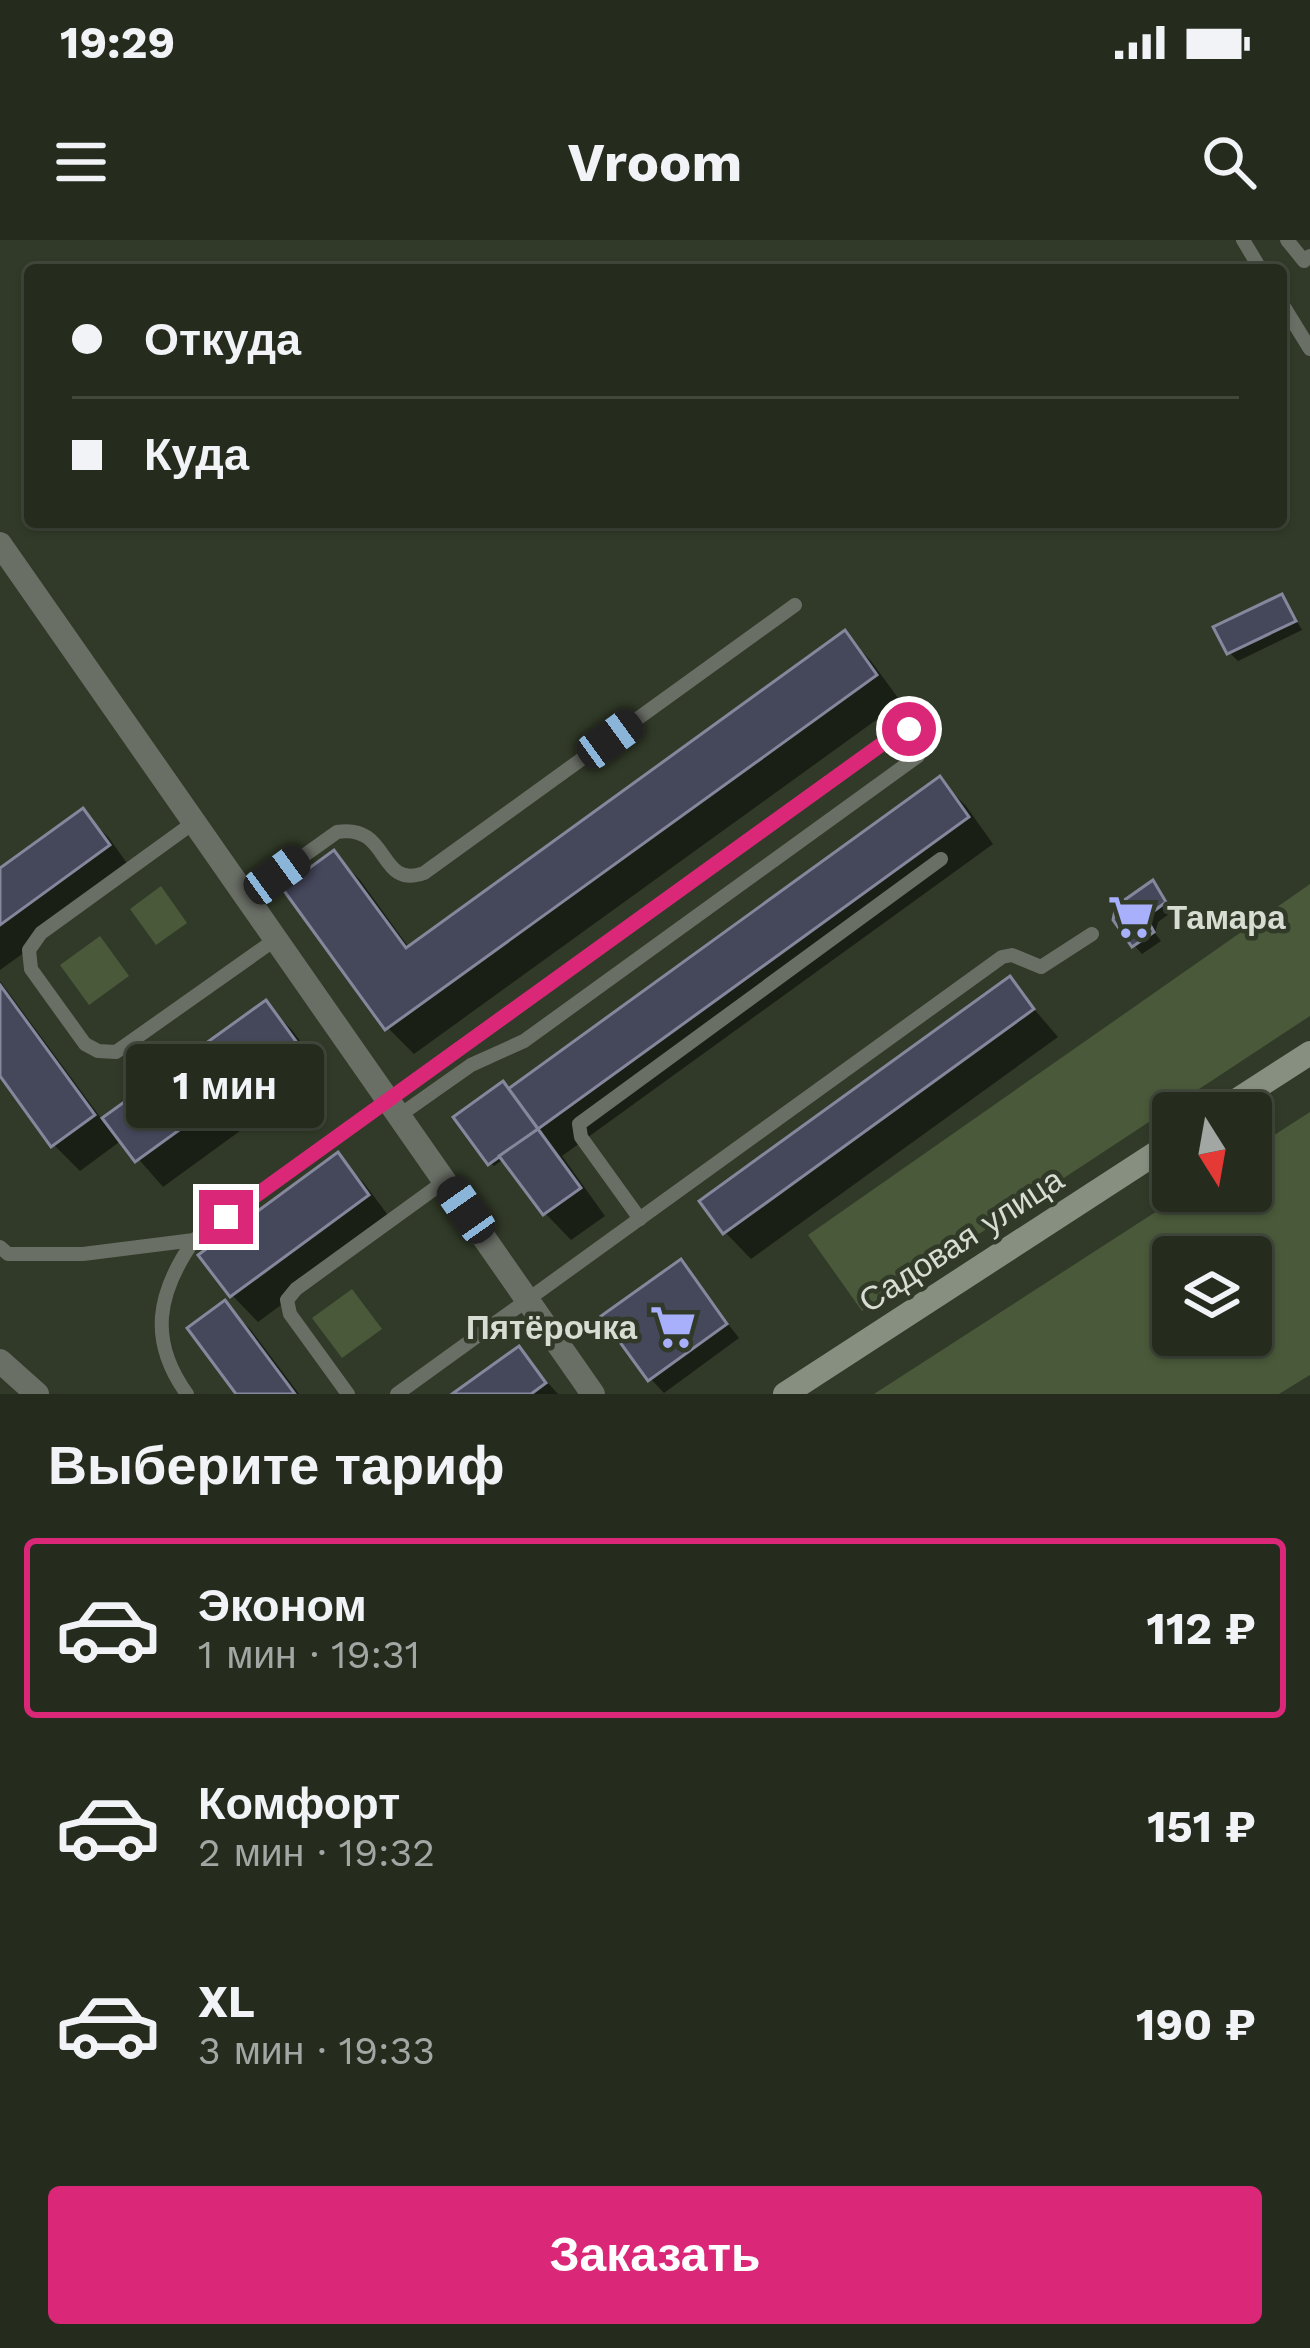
<!DOCTYPE html>
<html lang="ru">
<head>
<meta charset="utf-8">
<style>
  body { margin:0; font-family:"Work Sans",sans-serif; background:#31382b; color:#f1f3f6; height:100vh; display:flex; flex-direction:column; font-size:45px; white-space:nowrap }
  * { box-sizing:border-box; margin:0 }
  p { font-size:39px; color:#a3a7a4 }
  .icon { flex:none; width:66px; height:66px; fill:none; stroke:currentColor; stroke-width:2; stroke-linecap:round; stroke-linejoin:round }
  .map { position:relative; height:1154px; overflow:hidden }
  .details { display:flex; flex-direction:column; background:#252c1e; flex:1 }
  .details>* { flex:none }
  .top-card { position:absolute; left:24px; top:24px; width:1263px; height:264px; border-radius:12px; box-shadow:0 3px 9px #0004,0 0 0 3px #42483c; display:grid; align-content:center; height:264px; padding:0 48px; background:#252c1e }
  .needle { width:78px; rotate:169deg }
  .tools { position:absolute; left:1152px; top:852px; display:grid; gap:24px }
  .tools a { display:grid; place-items:center; width:120px; height:120px; border-radius:12px; background:#252c1e; box-shadow:0 3px 9px #0004,0 0 0 3px #42483c; font-size:60px }
  .end { position:absolute; width:54px; height:54px; margin:-27px; border:15px solid #db2777; background:#fff; box-shadow:0 0 0 6px #fff }
  .from { border-radius:50% }
  .bubble { position:absolute; height:84px; border-radius:12px; background:#252c1e; box-shadow:0 3px 9px #0004,0 0 0 3px #42483c; font-size:39px; font-weight:700; line-height:84px; text-align:center }
  .car { position:absolute; width:36px; height:72px; margin:-36px -18px; border-radius:15px; box-shadow:0 0 9px 3px #0007; background:linear-gradient(#222 24%,#8ab4d8 0 40%,#222 0 76%,#8ab4d8 0 86%,#222 0) }
  .top-card b { display:flex; align-items:center; gap:42px; height:114px; font-size:45px }
  .top-card b+b { border-top:3px solid #42483c }
  .top-card i { width:30px; height:30px; background:#f1f3f6 }
  ul { padding:0; list-style:none }
  li { display:flex; align-items:center; gap:36px; height:180px; margin:0 24px 18px; padding:0 24px; border:6px solid transparent; border-radius:12px }
  li div { flex:1 }
  li b { display:block; font-size:45px }
  li em { font-style:normal; font-weight:700 }
  li.on { border-color:#db2777 }
  li>.icon { width:108px; height:108px; stroke-width:1.5 }
  h2 { padding:0 48px; font-size:54px; line-height:144px }
  .button { display:flex; gap:24px; margin-top:auto; padding:24px 48px }
  .button a { flex:1; height:138px; border-radius:12px; background:#db2777; color:#fff; font-size:48px; font-weight:700; line-height:138px; text-align:center }
  .status { display:flex; justify-content:space-between; align-items:center; height:84px; padding:0 60px; background:#252c1e; direction:ltr }
  .status svg { height:33px; fill:currentColor }
  header { display:flex; justify-content:space-between; align-items:center; height:156px; padding:0 48px; background:#252c1e; font-size:54px; font-weight:700 }
  .map>svg:first-child { display:block }
</style>
</head>
<body>
<div class="status"><b>19:29</b><svg viewBox="0 0 49 12"><path d="M0 12V9h3v3zM5 12V6h3v6zM10 12V3h3v9zM15 12V0h3v12zM26 1h20v11H26zM47 4h2v5h-2z"/></svg></div>
<header><svg class="icon" aria-label="menu" viewBox="0 0 24 24"><path d="M4 6h16M4 12h16M4 18h16"/></svg>Vroom<svg class="icon" aria-label="search" viewBox="0 0 24 24"><circle cx="10" cy="10" r="6"/><path d="M15 15l6 6"/></svg></header>
<div class="map">
<svg width="1310" height="1154" viewBox="0 0 1310 1154">
  <rect width="100%" height="100%" fill="#313a28"/>
  <g fill="#495939" fill-rule="evenodd">
    <polygon points="1310,644 1310,776 862,1071 808,995"/>
    <polygon points="161,646 187,683 156,705 130,669"/>
    <polygon points="100,696 129,736 89,765 60,725"/>
    <path d="M1310 872V1135L1279 1154H874L1188 951H1251V910ZM1173 1017H1251V1095H1173Z"/>
    <polygon points="352,1049 382,1089 342,1118 312,1078"/>
  </g>
  <g fill="#0007">
    <polygon points="1282,357 1302,390 1238,421 1229,412"/>
    <polygon points="845,394 871,421 901,462 414,814 388,788 334,614 360,640 410,709"/>
    <polygon points="940,540 966,566 993,604 562,916 605,976 571,1000 545,973 505,918 494,926 490,923"/>
    <polygon points="83,572 109,598 134,633 0,730 0,632"/>
    <polygon points="1152,644 1173,671 1158,682 1155,693 1161,701 1142,714 1134,705"/>
    <polygon points="1009,740 1058,797 751,1019 725,992"/>
    <polygon points="0,741 103,881 266,764 292,790 322,831 163,947 122,900 80,931 54,905 0,831"/>
    <polygon points="337,916 364,943 393,982 258,1082 232,1055"/>
    <polygon points="680,1023 739,1098 664,1153 651,1139"/>
    <polygon points="225,1064 251,1090 299,1154 239,1154"/>
    <polygon points="518,1110 558,1154 457,1154"/>
  </g>
  <g fill="#45475b" stroke="#85889d" stroke-width="3">
    <polygon points="1282,354 1296,381 1227,414 1213,387"/>
    <polygon points="845,390 877,435 385,790 282,648 334,610 406,708"/>
    <polygon points="940,536 969,577 538,889 508,849"/>
    <polygon points="83,568 110,605 0,685 0,628"/>
    <polygon points="1153,640 1166,662 1150,674 1148,681 1154,692 1132,707 1113,680 1116,666"/>
    <polygon points="1010,736 1034,769 723,994 699,961"/>
    <polygon points="0,745 95,875 51,907 0,836"/>
    <polygon points="266,760 298,804 135,922 102,878"/>
    <polygon points="503,841 538,889 488,925 453,877"/>
    <polygon points="538,889 581,948 543,975 499,916"/>
    <polygon points="338,912 369,955 230,1057 198,1015"/>
    <polygon points="681,1019 727,1084 648,1141 601,1076"/>
    <polygon points="225,1060 295,1154 236,1154 187,1088"/>
    <polygon points="519,1106 546,1143 531,1154 452,1154"/>
  </g>
  <g fill="none" stroke-linecap="round" stroke-linejoin="round">
    <g stroke="#6a6f66" stroke-width="14">
      <polyline points="1243,0 1261,30"/>
      <polyline points="1287,0 1304,21 1310,16"/>
      <polyline points="1281,62 1310,109"/>
      <polyline points="193,583 41,693 29,710 31,729 85,804 98,811 116,812 276,699"/>
      <path d="M246 657 337 592C391 583 377 650 424 633L795 365"/>
      <polyline points="640,979 581,897 579,884 941,619"/>
      <polyline points="0,1007 8,1014 83,1014 194,1000"/>
      <path d="M187 1154C148 1100 157 1053 194 1000L900 491 913 490 922 503 918 516 524 801 471 825 400 875"/>
      <polyline points="348,1154 290,1074 287,1060 296,1049 445,941"/>
      <polyline points="397,1154 1002,717 1012,715 1041,727 1092,694"/>
    </g>
    <g stroke="#6a6f66" stroke-width="24">
      <polyline points="0,304 593,1154"/>
      <polyline points="0,1121 37,1154"/>
    </g>
    <g stroke="#878f81" stroke-width="24">
      <polyline points="1217,873 1310,813"/>
      <polyline points="785,1154 1173,902"/>
    </g>
  </g>
  <g fill="none" stroke-linecap="round" stroke-linejoin="round">
    <polyline stroke="#db2777" stroke-width="15" points="226,977 900,491 909,489"/>
  </g>
  <defs>
    <g id="supermarket-bare" transform="scale(3.6)"><path d="M-6-5.5h2.5l.6 2H6L4.5 2H-2.5L-4.4-4H-6ZM-1.5 3.2a1.3 1.3 0 1 0 .1 0ZM3 3.2a1.3 1.3 0 1 0 .1 0Z" fill="#a8b0fc" stroke="#313a28" stroke-width="2.5" paint-order="stroke"/></g>
  </defs>
  <g fill-rule="evenodd">
    <use href="#supermarket-bare" x="1131" y="677"/>
    <use href="#supermarket-bare" x="673" y="1087"/>
  </g>
  <g text-anchor="middle" dominant-baseline="central" stroke-width="9" stroke-linejoin="round" paint-order="stroke">
    <g font-size="33" font-weight="bold" fill="#d7ddd2" stroke="#313a28" text-anchor="start">
      <text x="1167" y="677">Тамара</text>
      <text x="637" y="1087" text-anchor="end">Пятёрочка</text>
    </g>
    <g font-size="33" fill="#d7ddd2" stroke="#313a28">
      <text transform="translate(961 1000) rotate(-33)">Садовая улица</text>
    </g>
  </g>
</svg>
<div class="tools">
<a><svg class="needle" viewBox="-14 -14 28 28"><path d="M0-13l5 13h-10z" fill="#e53935"/><path d="M0 13l5-13h-10z" fill="#a3a7a4"/></svg></a>
<a><svg class="icon" aria-label="layers" viewBox="0 0 24 24"><path d="M12 4l9 5-9 5-9-5zM3 14l9 5 9-5"/></svg></a>
</div>
<i class="end from" style="left:909px;top:489px"></i>
<i class="end" style="left:226px;top:977px"></i>
<div class="bubble" style="left:126px;top:804px;width:198px">1 мин</div>
<i class="car" style="left:610px;top:499px;rotate:54deg"></i>
<i class="car" style="left:277px;top:635px;rotate:54deg"></i>
<i class="car" style="left:466px;top:970px;rotate:325deg"></i>
<div class="top-card">
<b><i class="from"></i>Откуда</b>
<b><i></i>Куда</b>
</div>
</div>
<section class="details">
<h2>Выберите тариф</h2>
<ul>
<li class="on"><svg class="icon" aria-label="car" viewBox="0 0 24 24"><path d="M5 17H2v-5l4-1 3-4h7l3 4 3 1v5h-3M9 17h6M6 11h13"/><circle cx="7" cy="17" r="2"/><circle cx="17" cy="17" r="2"/></svg><div><b>Эконом</b><p>1 мин · 19:31</p></div><em>112 ₽</em></li>
<li><svg class="icon" aria-label="car" viewBox="0 0 24 24"><path d="M5 17H2v-5l4-1 3-4h7l3 4 3 1v5h-3M9 17h6M6 11h13"/><circle cx="7" cy="17" r="2"/><circle cx="17" cy="17" r="2"/></svg><div><b>Комфорт</b><p>2 мин · 19:32</p></div><em>151 ₽</em></li>
<li><svg class="icon" aria-label="car" viewBox="0 0 24 24"><path d="M5 17H2v-5l4-1 3-4h7l3 4 3 1v5h-3M9 17h6M6 11h13"/><circle cx="7" cy="17" r="2"/><circle cx="17" cy="17" r="2"/></svg><div><b>XL</b><p>3 мин · 19:33</p></div><em>190 ₽</em></li>
</ul>
<div class="button"><a>Заказать</a></div>
</section>
</body>
</html>
